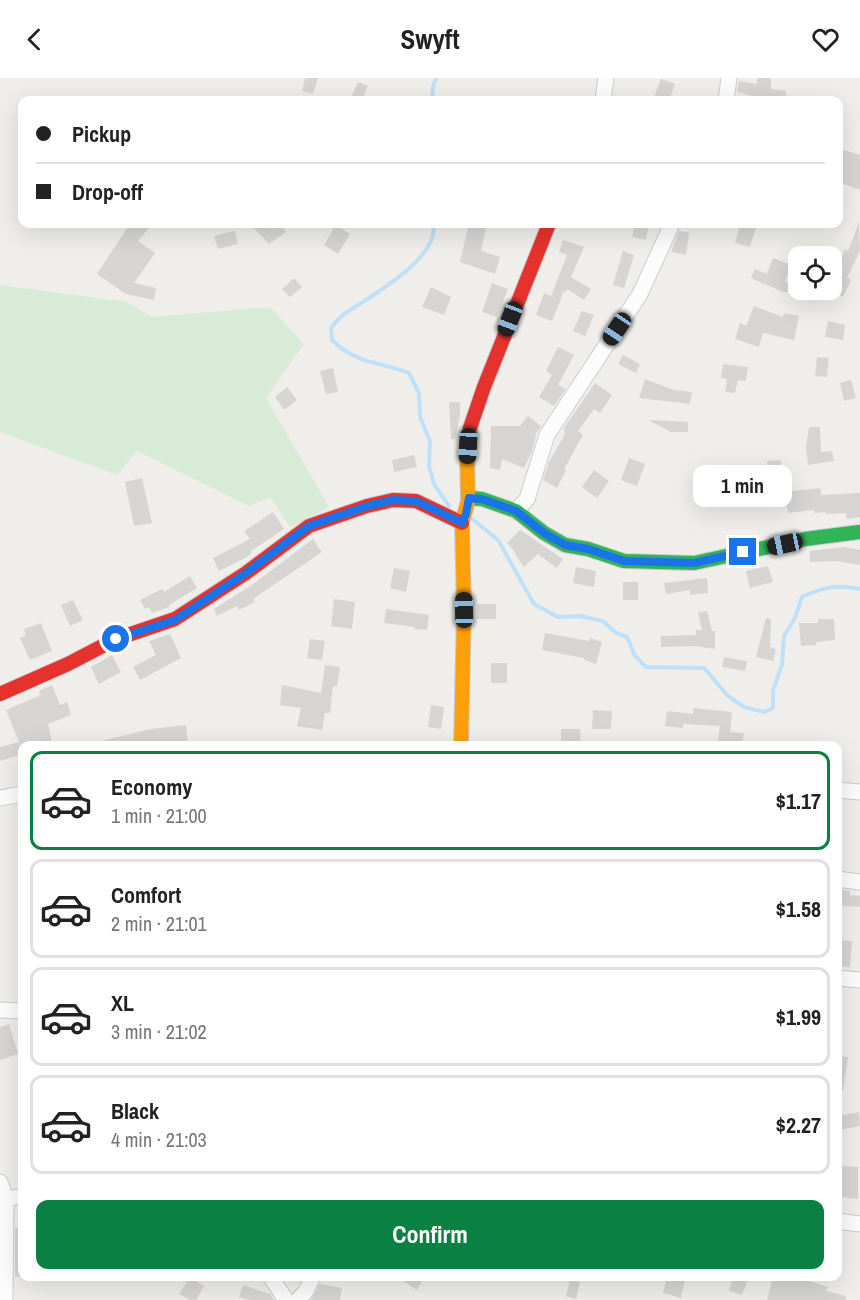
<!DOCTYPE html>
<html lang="en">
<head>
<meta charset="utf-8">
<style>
  body { margin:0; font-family:"Archivo Narrow",sans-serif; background:#f6f6f6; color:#222; height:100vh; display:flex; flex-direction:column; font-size:22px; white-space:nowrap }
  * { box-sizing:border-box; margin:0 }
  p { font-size:20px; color:#767676 }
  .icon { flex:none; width:33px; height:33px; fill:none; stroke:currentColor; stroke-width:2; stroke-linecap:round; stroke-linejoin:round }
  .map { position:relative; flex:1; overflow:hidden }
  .panel { position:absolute; left:18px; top:663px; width:824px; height:540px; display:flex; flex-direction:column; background:#fff; border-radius:12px; box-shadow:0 6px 24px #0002 }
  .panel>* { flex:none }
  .top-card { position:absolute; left:18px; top:18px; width:825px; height:132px; border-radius:12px; box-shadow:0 6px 24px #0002; display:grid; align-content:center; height:132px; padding:0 18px; background:#fff }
  .fabs { position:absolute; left:788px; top:168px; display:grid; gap:12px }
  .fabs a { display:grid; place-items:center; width:54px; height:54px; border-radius:12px; background:#fff; box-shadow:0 6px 24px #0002; font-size:30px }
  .end { position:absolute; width:27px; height:27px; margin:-14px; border:8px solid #1a73e8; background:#fff; box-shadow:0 0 0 3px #fff }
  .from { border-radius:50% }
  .bubble { position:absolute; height:42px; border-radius:12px; background:#fff; box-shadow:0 6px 24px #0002; font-size:20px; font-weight:700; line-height:42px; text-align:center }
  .car { position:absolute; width:18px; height:36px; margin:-18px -9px; border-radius:8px; box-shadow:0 0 4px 2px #0007; background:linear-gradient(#222 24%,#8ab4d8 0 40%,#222 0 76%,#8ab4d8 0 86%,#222 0) }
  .top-card b { display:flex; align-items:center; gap:21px; height:57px; font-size:22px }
  .top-card b+b { border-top:2px solid #e0e0e0 }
  .top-card i { width:15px; height:15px; background:#222 }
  ul { padding:10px 0 0; list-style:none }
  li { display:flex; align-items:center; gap:18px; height:99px; margin:0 12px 9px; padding:0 6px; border:3px solid #e0e0e0; border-radius:12px }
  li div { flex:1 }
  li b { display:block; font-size:22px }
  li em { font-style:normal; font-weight:700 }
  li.current { border-color:#0b8043 }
  li>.icon { width:54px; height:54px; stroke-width:1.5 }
  .primary-button { display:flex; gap:12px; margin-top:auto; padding:12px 18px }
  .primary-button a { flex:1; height:69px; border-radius:12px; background:#0b8043; color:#fff; font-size:24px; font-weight:700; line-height:69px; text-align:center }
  header { display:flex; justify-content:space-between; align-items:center; height:78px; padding:0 18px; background:#fff; font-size:27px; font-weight:700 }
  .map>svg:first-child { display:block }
</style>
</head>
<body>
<header><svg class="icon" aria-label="back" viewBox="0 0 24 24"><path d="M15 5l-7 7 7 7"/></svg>Swyft<svg class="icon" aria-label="heart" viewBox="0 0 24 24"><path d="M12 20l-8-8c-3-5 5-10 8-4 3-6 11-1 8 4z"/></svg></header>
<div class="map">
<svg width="860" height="1222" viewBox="0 0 860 1222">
  <rect width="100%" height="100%" fill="#efeeea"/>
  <polygon fill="#d8ebd6" points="0,207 127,224 152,239 270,229 304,266 266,320 329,429 290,449 270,419 249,428 137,373 117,397 0,354"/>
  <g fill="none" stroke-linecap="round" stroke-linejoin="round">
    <g stroke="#bfe0f9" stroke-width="4">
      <polyline points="432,22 433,9 436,0"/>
      <path d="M433 146C441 180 368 220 344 236 339 240 335 245 331 250L332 262C358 287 378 283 409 295L419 315 420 339 430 363 429 388 434 406 449 428"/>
      <path d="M471 440 498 462 534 526 558 539 580 538 603 543 616 555 627 559 635 578 646 589 704 590 728 618 744 629 764 634 773 630V612L782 587 784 558 795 540 802 519C824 509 836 506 860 511"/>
    </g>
  </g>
  <g fill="#d6d5d3">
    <polygon points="305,0 318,0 313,16 302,13"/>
    <polygon points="757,0 771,0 771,11 786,13 785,22 752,22 753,18 737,14 739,3 757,6"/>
    <polygon points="661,1 675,6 669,22 654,19"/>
    <polygon points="358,4 368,8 362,22 350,22"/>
    <polygon points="838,70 860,77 860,112 838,104"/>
    <polygon points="859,144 860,172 847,200 851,202 843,219 831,213 831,192 835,194 845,171 848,173"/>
    <polygon points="130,146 152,146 138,163 155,175 134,205 156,210 154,222 126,216 97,196"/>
    <polygon points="250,146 268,146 273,151 281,146 286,154 269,166"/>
    <polygon points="469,146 487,146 481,173 500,179 495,196 460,184"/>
    <polygon points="635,146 649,146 646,162 632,159"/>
    <polygon points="740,146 757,146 750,169 735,165"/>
    <polygon points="336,147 350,156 338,176 324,167"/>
    <polygon points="235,153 238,166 218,171 214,158"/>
    <polygon points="679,153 689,155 686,177 671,174"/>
    <polygon points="563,162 584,169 571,199 591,211 584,222 567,211 566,214 564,213 552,243 536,237 544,215 551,218 567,177 559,174"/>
    <polygon points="623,173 634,177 624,210 613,207"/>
    <polygon points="773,180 791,187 785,204 790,206 787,214 783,214 751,200 755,191 767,196"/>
    <polygon points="294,200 302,209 290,219 282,211"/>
    <polygon points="492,205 508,211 497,239 482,234"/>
    <polygon points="431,209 451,219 444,237 422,229"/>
    <polygon points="754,228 783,239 784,235 799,238 794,262 763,255 759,269 735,261 740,245 746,248"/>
    <polygon points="582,233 594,237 585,258 573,253"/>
    <polygon points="828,243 845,247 843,262 825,259"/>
    <polygon points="558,269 574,277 558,307 566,311 554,328 539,319 552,297 546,293"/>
    <polygon points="623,277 640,286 636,295 618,286"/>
    <polygon points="817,279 829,280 827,299 815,298"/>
    <polygon points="723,286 748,289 746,303 738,302 735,315 725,314 727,301 721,300"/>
    <polygon points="333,290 338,314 326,316 320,293"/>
    <polygon points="645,301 674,312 692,314 690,326 639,320"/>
    <polygon points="851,302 856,320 844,323 840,305"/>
    <polygon points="595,305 612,317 600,335 594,331 578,353 583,357 564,391 566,392 557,410 543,402 549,384 565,356 564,350"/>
    <polygon points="287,309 297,322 284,332 275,319"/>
    <polygon points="449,324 460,324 460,337 455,361 451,361"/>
    <polygon points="528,338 541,348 535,357 536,358 531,376 524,390 502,381 500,392 490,390 491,348 520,348"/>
    <polygon points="648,342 688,344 688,354 671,354"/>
    <polygon points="809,349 820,349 821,374 832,373 834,383 808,387 806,369"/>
    <polygon points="414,377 417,389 394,394 392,382"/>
    <polygon points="629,380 645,386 637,408 621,402"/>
    <polygon points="781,382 782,399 768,400 767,383"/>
    <polygon points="594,392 609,403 597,420 582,409"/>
    <polygon points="142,400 152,445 134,448 125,404"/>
    <polygon points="820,410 821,417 860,415 860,439 847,441 846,435 826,436 826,434 814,435 814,432 788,435 785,414"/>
    <polygon points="273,434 284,451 251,473 252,475 247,479 219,493 213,480 250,461 244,453"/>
    <polygon points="520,452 563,481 557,490 538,476 524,489 515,476 516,475 507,465"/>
    <polygon points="313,461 322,474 253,521 255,524 239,532 237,528 217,538 214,531 253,506"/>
    <polygon points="844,469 860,472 860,487 837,483 810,484 810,473"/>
    <polygon points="768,488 773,504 750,510 746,493"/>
    <polygon points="576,489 596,493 594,509 573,505"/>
    <polygon points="394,490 410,493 406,514 390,510"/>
    <polygon points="190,498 197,510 169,527 169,529 152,535 149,529 145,531 140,522 162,511 164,514"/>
    <polygon points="707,500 708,515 690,517 690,512 666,516 664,505"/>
    <rect x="623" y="504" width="15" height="18"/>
    <polygon points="334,521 355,524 352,551 331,548"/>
    <polygon points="73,522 83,542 70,548 61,527"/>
    <rect x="477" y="526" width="19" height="15"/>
    <polygon points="386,531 429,537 427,552 414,551 415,549 384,545"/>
    <polygon points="707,533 712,553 715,553 715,571 695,568 661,569 661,558 696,557 696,552 702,552 698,535"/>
    <polygon points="766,540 771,541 770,569 776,571 773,583 756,579"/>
    <polygon points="818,541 834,541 835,562 816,564 816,567 801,568 799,545 818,545"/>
    <polygon points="41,545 52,573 30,582 20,560 26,557 24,551"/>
    <polygon points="545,555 589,563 590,560 602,564 596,586 584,582 584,580 542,572"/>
    <polygon points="170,556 181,580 140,602 133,589 156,577 149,563"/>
    <polygon points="310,561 325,563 322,582 307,580"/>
    <polygon points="112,577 121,594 99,606 91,589"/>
    <polygon points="724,579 747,583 745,593 722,589"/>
    <rect x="491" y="585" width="16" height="20"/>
    <polygon points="325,587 340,589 337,608 333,608 330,635 325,635 322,652 297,648 301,630 280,627 282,607 321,615"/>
    <polygon points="52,607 60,627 67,624 71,637 48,646 52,664 36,668 22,668 22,676 0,683 0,669 19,664 6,632 41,617 39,613"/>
    <polygon points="431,627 444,629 441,651 428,649"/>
    <polygon points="693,630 732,634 730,654 744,655 742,668 717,668 720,648 683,646 683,650 665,648 667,633 693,636"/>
    <polygon points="593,632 612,633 611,651 592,651"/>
    <polygon points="186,647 188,668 97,668 97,664 126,657 151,651"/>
    <polygon points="561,651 580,651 581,667 561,667"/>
    <polygon points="837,811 850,813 850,817 860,818 860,829 837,827"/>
    <polygon points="839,862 852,863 850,889 837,888"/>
    <polygon points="9,946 18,976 0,982 0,949"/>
    <polygon points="837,978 848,979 843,1013 837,1013"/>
    <polygon points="859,1034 860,1048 840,1052 837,1038"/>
    <polygon points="842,1088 858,1089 858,1121 841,1119"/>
    <polygon points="15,1150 22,1150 22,1198 15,1199"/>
    <polygon points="395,1198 425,1198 417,1212"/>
    <polygon points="667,1198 686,1198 681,1220 663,1215"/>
    <polygon points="733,1198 748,1201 742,1217 729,1213"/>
    <polygon points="773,1198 793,1198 828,1209 826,1213 846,1218 846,1222 767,1222"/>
    <polygon points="190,1199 204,1208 196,1222 190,1222 179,1216"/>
    <polygon points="570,1202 580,1204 576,1221 566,1218"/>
    <polygon points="320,1206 342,1210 340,1222 311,1222"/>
    <polygon points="243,1207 270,1216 274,1222 249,1222 239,1219"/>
  </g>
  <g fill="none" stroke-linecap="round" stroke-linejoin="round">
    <g stroke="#cbcccc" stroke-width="17">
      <g id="street">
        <polyline points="603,22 606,0"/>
        <polyline points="726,22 729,0"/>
        <polyline points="516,433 527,421 547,357 640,216 672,146"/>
        <polyline points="837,712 860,714"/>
        <polyline points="0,720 22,716"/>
        <polyline points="837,801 860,804"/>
        <polyline points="837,900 860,902"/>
        <polyline points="0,932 22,933"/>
        <polyline points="0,1104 6,1121 5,1222"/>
        <polyline points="6,1121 22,1118"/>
        <polyline points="837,1143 860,1146"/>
        <polyline points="270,1198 286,1222"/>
        <polyline points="298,1222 306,1213 313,1198"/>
      </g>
    </g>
    <g stroke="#cacacb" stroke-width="16">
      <polyline id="fast" points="469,420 482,421 516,433 544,455 565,467 588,471 624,483 694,485 805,461 860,454"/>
    </g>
    <g stroke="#cacacb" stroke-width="16">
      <polyline id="slow" points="461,668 464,532 462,445 468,423 467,374 470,350"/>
    </g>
    <g stroke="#cacacb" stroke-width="16">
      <g id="jam">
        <polyline points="470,350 484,309 549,146"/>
        <polyline points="0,616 68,586 116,561 175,541 246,495 309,448 367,428 393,422 416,423 462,445"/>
      </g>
    </g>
    <use href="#street" stroke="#fdfcfc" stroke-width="15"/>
    <use href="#fast" stroke="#30b455" stroke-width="14"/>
    <use href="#slow" stroke="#ff9f0a" stroke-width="14"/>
    <use href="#jam" stroke="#e5322d" stroke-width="14"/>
  </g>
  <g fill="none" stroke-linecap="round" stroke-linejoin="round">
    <polyline stroke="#1a73e8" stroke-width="8" points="116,561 175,542 246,495 309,448 368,428 393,422 416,423 462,445 466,436 469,420 482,421 516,433 544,455 565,467 588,471 624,483 694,485 743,474"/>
  </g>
</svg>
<div class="fabs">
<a><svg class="icon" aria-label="locate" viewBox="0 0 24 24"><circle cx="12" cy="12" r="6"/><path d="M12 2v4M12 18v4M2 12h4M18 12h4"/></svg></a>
</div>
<i class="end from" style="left:116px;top:561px"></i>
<i class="end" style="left:743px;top:474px"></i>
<div class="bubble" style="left:693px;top:387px;width:99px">1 min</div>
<i class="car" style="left:510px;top:241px;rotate:201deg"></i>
<i class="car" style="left:617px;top:251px;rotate:214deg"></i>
<i class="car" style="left:468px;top:368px;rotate:183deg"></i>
<i class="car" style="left:785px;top:466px;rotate:258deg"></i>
<i class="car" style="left:464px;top:532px;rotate:359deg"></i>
<div class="top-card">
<b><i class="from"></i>Pickup</b>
<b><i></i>Drop-off</b>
</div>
<section class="panel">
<ul>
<li class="current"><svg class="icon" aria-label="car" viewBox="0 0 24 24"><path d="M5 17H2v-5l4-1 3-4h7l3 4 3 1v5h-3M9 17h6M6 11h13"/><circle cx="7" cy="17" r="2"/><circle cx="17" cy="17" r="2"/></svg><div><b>Economy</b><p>1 min · 21:00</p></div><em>$1.17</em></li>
<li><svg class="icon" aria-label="car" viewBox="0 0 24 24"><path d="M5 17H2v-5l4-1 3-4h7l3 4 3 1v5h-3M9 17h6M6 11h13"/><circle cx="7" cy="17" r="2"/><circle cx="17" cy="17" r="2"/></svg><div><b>Comfort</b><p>2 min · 21:01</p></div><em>$1.58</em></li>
<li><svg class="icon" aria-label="car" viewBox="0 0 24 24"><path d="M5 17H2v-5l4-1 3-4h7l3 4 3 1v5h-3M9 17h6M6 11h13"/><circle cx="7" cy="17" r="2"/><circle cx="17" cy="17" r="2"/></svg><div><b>XL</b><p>3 min · 21:02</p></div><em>$1.99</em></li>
<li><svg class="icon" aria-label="car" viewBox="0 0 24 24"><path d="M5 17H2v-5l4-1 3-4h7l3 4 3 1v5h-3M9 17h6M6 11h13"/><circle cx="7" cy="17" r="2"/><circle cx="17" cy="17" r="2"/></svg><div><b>Black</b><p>4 min · 21:03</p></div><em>$2.27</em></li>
</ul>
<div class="primary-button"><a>Confirm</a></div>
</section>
</div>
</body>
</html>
